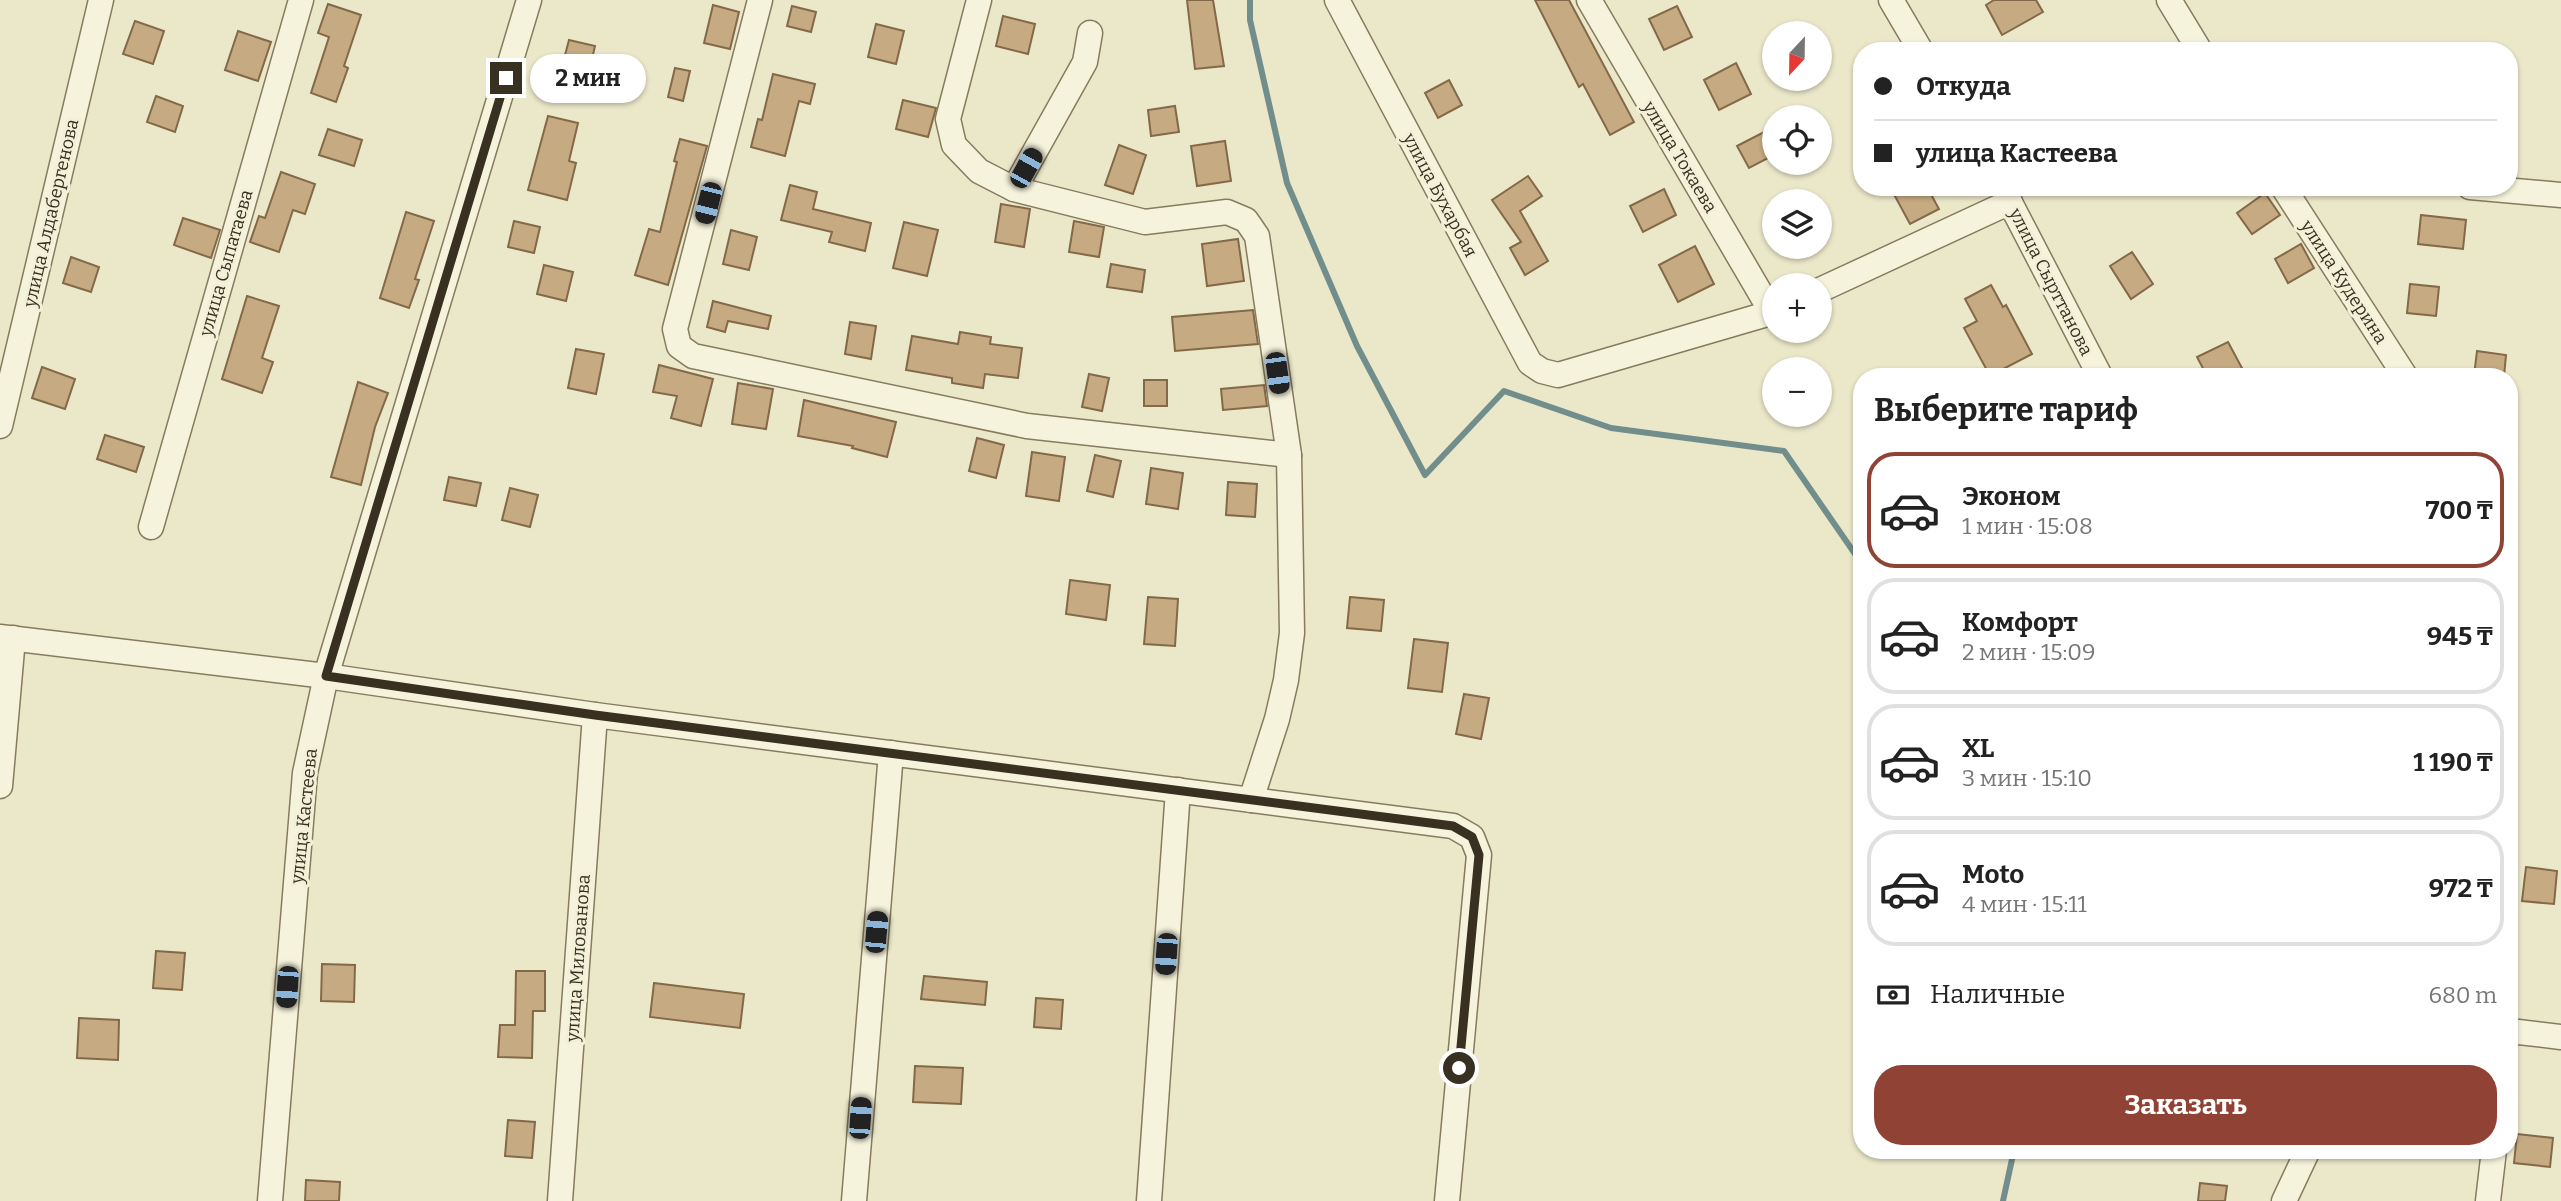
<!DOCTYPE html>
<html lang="ru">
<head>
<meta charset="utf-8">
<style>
  body { margin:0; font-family:Bitter,serif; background:#f2f2f2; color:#222; height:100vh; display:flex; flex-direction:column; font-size:26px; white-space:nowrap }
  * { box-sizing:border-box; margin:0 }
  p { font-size:23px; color:#767676 }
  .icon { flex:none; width:38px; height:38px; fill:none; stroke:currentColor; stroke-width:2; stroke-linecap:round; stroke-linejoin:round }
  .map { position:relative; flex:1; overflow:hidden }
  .side { position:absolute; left:1853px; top:368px; width:665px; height:791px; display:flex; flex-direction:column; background:#fff; border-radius:28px; box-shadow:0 2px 5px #0004 }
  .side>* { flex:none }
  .banner { position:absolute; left:1853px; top:42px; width:665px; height:154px; border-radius:28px; box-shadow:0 2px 5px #0004; display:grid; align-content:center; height:154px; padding:0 21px; background:#fff }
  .needle { width:46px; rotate:202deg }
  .tools { position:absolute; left:1762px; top:21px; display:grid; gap:14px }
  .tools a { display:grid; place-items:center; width:70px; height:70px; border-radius:50%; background:#fff; box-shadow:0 2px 5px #0004; font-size:35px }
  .end { position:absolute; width:32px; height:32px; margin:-16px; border:9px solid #383021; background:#fff; box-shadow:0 0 0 4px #fff }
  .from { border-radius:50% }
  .bubble { position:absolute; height:49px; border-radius:24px; background:#fff; box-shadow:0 2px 5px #0004; font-size:23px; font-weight:700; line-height:49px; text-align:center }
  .car { position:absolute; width:21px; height:42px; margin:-21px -10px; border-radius:9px; box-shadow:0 0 5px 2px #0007; background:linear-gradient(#222 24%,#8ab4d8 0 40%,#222 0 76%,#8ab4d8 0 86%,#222 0) }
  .banner b { display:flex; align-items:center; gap:24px; height:66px; font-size:26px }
  .banner b+b { border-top:2px solid #e0e0e0 }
  .banner i { width:18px; height:18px; background:#222 }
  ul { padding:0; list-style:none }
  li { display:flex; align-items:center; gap:21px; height:116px; margin:0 14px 10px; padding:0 7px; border:4px solid #e0e0e0; border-radius:28px }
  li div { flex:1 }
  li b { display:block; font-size:26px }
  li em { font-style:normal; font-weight:700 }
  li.active { border-color:#904334 }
  li>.icon { width:63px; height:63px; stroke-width:1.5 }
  h2 { padding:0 21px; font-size:32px; line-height:84px }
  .pay { display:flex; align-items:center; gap:18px; height:77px; padding:0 21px; font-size:26px }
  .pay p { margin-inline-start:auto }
  .primary-button { display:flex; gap:14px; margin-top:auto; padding:14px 21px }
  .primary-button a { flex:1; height:80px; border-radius:28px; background:#904334; color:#fff; font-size:28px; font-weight:700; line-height:80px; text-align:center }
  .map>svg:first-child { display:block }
</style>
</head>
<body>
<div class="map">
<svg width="2561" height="1201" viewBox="0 0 2561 1201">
  <rect width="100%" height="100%" fill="#ebe7c9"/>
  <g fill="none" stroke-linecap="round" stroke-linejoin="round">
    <g stroke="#718e8c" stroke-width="6">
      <polyline points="1250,0 1250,20 1287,183 1357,346 1425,475 1504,391 1611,428 1784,451 1862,564"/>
      <polyline points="2003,1201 2014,1150"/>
    </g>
  </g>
  <g fill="#c6aa82" stroke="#836947" stroke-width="2">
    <polygon points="1187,0 1213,0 1224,66 1195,69"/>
    <polygon points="1535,0 1569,0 1634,122 1610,135 1583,84 1579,87"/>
    <polygon points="1994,0 2036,0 2043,12 2002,35 1986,5"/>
    <polygon points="328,4 361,15 344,66 348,68 336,102 311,93 329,37 318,33"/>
    <polygon points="713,5 739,12 730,49 704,43"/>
    <polygon points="792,6 816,12 811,32 787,26"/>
    <polygon points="1677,6 1692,37 1664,50 1649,19"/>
    <polygon points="1003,16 1035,24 1028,54 996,46"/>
    <polygon points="135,21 164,31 153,64 123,54"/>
    <polygon points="876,24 904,31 896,64 868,57"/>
    <polygon points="238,31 271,42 258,81 225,70"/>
    <polygon points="569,40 595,46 588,77 561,70"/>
    <polygon points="1736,63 1751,94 1719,110 1704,80"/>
    <polygon points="675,68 690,71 683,101 668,97"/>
    <polygon points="773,74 815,84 810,104 799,101 785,156 751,147 758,119 762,120"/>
    <polygon points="1449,80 1462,105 1438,118 1425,93"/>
    <polygon points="156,96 183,106 175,132 147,122"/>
    <polygon points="903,100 936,108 928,137 896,129"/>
    <polygon points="1175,106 1179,132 1151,136 1148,110"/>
    <polygon points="548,116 578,123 569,161 576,163 567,200 528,190"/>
    <polygon points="1774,127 1774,155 1749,168 1737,146"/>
    <polygon points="328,129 362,140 354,166 319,155"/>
    <polygon points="680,139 707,146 668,285 635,275 649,229 660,232 677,162 674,161"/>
    <polygon points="1225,141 1231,181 1197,186 1191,146"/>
    <polygon points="1119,145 1146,155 1133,194 1105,185"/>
    <polygon points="281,172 315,184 305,214 293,210 279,252 250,242 259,216 265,218"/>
    <polygon points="1528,176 1542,196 1520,211 1548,261 1525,275 1510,248 1521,242 1492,200"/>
    <polygon points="790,185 817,192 813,209 871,223 865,251 829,242 832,232 781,220"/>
    <polygon points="1890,187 1927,187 1939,209 1910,224"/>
    <polygon points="1664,189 1676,215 1643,232 1630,206"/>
    <polygon points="2265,193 2280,215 2252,234 2237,213"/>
    <polygon points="1001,204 1030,209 1024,247 995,242"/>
    <polygon points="406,212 434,221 415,279 419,280 409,308 380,298"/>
    <polygon points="2421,215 2466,220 2463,249 2418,244"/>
    <polygon points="183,218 220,230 211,258 174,245"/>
    <polygon points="514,221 540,227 534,253 508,247"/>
    <polygon points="1074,221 1104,227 1099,257 1069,252"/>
    <polygon points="904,222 938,230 927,276 893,268"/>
    <polygon points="731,230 757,237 749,270 723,264"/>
    <polygon points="1238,239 1244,281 1207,286 1202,244"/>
    <polygon points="2301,244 2314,268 2288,283 2275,259"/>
    <polygon points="1695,246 1714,284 1678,302 1659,265"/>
    <polygon points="2132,252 2153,284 2131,299 2110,266"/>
    <polygon points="71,257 99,267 91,292 63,283"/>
    <polygon points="1111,264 1145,270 1142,292 1107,287"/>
    <polygon points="544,265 573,272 566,301 537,294"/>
    <polygon points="2410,284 2439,287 2436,316 2407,313"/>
    <polygon points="1991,285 2003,307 2006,305 2032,354 1990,376 1964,328 1977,321 1965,299"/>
    <polygon points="247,296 279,306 262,358 273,362 262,393 222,379"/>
    <polygon points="713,301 771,316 768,329 728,321 725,332 707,327"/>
    <polygon points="1253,310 1258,344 1175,351 1172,317"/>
    <polygon points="850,322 876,326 871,359 845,354"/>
    <polygon points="960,332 991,337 990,344 1022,348 1018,378 985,374 983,388 952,383 952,378 906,370 912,336 958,344"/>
    <polygon points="2228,342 2243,370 2240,372 2242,376 2207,376 2197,357"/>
    <polygon points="576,349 604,354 596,394 568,388"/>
    <polygon points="2477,351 2506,355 2504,376 2474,376"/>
    <polygon points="659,365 713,379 701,426 671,418 677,396 653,392"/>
    <polygon points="42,367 75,379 65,409 32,398"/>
    <polygon points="1089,374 1109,378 1102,411 1082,407"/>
    <rect x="1144" y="380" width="23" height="26"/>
    <polygon points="358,382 388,393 375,427 361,485 331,477"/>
    <polygon points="738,383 773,389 766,429 732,424"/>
    <polygon points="1264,385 1267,406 1223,410 1221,389"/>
    <polygon points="804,400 896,422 887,457 852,448 853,446 798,436"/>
    <polygon points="105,435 144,447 136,472 97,459"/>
    <polygon points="977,438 1004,445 996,478 969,471"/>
    <polygon points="1032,452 1065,457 1059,501 1026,496"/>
    <polygon points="1095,455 1121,461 1113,497 1087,491"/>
    <polygon points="1151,468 1183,473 1178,509 1146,504"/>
    <polygon points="449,477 481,483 476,506 444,500"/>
    <polygon points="1228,482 1257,484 1255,517 1226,515"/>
    <polygon points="510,488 538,495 530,527 502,520"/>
    <polygon points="1070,580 1110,585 1106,620 1066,614"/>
    <polygon points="1148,597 1178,599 1175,646 1144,644"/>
    <polygon points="1350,597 1384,600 1381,631 1347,628"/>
    <polygon points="1414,639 1448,643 1442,692 1408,688"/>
    <polygon points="1464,694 1489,698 1481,739 1456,734"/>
    <polygon points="2526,867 2557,871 2554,904 2522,901"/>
    <polygon points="156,951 185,953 182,990 153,988"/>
    <polygon points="322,964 355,965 354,1002 321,1001"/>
    <polygon points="516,971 545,971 545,1011 533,1011 532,1058 498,1057 500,1025 515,1025"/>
    <polygon points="924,976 987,982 985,1005 921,999"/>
    <polygon points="654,983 744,994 740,1028 650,1017"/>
    <polygon points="1036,998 1063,1000 1061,1029 1034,1027"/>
    <polygon points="79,1018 119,1020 118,1060 77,1058"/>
    <polygon points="915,1066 963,1068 961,1104 913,1102"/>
    <polygon points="508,1120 535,1122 532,1158 505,1156"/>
    <polygon points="2517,1134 2553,1138 2550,1167 2514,1163"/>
    <polygon points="306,1180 340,1182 339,1201 305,1201"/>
    <polygon points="2200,1183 2227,1186 2225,1201 2198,1201"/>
  </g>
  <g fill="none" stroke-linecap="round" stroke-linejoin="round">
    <g stroke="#867b5f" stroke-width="27">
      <g id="minor">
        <polyline points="760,0 675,329 679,346 693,356 1027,426 1289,455"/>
        <polyline points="979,0 948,119 954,145 979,171 1014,189 1145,222 1227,212 1246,220 1257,236 1289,455 1292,633 1286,680 1277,719 1251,800"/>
        <polyline points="1337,0 1530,363 1542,371 1558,375 1774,312"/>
        <polyline points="1589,0 1772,313"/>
        <polyline points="1891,0 1921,51"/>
        <polyline points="2169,0 2200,51"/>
        <polyline points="2002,187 2100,376"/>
        <polyline points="2283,187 2405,376"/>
        <polyline points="2470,187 2561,195"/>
        <polyline points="1014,189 1085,62 1090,33"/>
        <polyline points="1820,290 2010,202"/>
        <polyline points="0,426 101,0"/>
        <polyline points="151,527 301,0"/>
        <polyline points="0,637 326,676 595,715 1453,826 1472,837 1479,855 1447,1201"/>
        <polyline points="0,786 13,638"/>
        <polyline points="2510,1031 2561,1037"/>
        <polyline points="270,1201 305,773 326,676 529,0"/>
        <polyline points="560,1201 595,715"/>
        <polyline points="854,1201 891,753"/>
        <polyline points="1149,1201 1178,790"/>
        <polyline points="2284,1201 2308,1150"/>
        <polyline points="2488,1201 2494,1150"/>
      </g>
    </g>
    <use href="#minor" stroke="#f6f3dc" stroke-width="24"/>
  </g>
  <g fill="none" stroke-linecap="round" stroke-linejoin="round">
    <polyline stroke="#383021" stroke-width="9" points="506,78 326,676 595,715 1453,826 1472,837 1479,855 1459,1068"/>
  </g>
  <g text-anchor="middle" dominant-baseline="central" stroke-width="6" stroke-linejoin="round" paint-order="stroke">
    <g font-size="18" fill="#383021" stroke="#f3f0d8">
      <text transform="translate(1680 157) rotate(59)">улица Токаева</text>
      <text transform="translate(1440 195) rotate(62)">улица Бухарбая</text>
      <text transform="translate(51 213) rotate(-77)">улица Алдабергенова</text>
      <text transform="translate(226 263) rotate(-74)">улица Сыпатаева</text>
      <text transform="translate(2051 282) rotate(63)">улица Сырттанова</text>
      <text transform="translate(2344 282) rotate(57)">улица Кудерина</text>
      <text transform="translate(304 816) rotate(-84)">улица Кастеева</text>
      <text transform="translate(578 958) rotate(-86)">улица Милованова</text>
    </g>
  </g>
</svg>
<div class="tools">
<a><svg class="needle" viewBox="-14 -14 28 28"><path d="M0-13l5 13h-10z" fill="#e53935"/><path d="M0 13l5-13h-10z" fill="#767676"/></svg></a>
<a><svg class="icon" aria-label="locate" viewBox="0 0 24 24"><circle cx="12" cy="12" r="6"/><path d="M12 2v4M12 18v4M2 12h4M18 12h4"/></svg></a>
<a><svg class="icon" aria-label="layers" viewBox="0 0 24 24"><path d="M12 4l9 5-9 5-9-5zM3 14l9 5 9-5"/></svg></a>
<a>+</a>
<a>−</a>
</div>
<i class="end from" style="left:1459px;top:1068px"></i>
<i class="end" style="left:506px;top:78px"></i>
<div class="bubble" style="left:530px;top:54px;width:116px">2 мин</div>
<i class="car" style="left:1026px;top:168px;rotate:29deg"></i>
<i class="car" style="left:708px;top:203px;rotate:194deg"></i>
<i class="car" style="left:1277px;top:373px;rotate:172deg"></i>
<i class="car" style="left:876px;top:932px;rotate:5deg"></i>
<i class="car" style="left:1166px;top:954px;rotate:184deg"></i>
<i class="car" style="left:287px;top:987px;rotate:184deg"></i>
<i class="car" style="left:860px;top:1118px;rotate:4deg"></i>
<div class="banner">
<b><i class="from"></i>Откуда</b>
<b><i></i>улица Кастеева</b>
</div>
<section class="side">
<h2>Выберите тариф</h2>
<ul>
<li class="active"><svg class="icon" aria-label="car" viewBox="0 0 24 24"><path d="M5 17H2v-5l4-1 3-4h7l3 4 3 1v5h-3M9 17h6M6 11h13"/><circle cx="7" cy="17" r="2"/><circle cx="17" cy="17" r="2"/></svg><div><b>Эконом</b><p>1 мин · 15:08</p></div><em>700 ₸</em></li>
<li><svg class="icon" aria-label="car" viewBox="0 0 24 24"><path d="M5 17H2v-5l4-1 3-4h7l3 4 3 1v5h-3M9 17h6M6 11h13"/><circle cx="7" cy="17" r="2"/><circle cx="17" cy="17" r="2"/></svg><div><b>Комфорт</b><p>2 мин · 15:09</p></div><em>945 ₸</em></li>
<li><svg class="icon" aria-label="car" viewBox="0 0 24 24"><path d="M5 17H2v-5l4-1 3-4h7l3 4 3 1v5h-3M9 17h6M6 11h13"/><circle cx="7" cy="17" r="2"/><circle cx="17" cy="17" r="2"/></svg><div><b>XL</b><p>3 мин · 15:10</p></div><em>1 190 ₸</em></li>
<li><svg class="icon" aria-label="car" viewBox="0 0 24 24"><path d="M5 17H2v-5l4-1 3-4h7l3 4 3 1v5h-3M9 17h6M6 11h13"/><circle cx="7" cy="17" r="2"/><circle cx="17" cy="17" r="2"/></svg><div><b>Moto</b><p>4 мин · 15:11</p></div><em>972 ₸</em></li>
</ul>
<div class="pay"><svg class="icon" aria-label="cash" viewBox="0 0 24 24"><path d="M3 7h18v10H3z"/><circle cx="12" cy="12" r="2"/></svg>Наличные<p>680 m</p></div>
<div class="primary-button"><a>Заказать</a></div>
</section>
</div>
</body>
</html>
